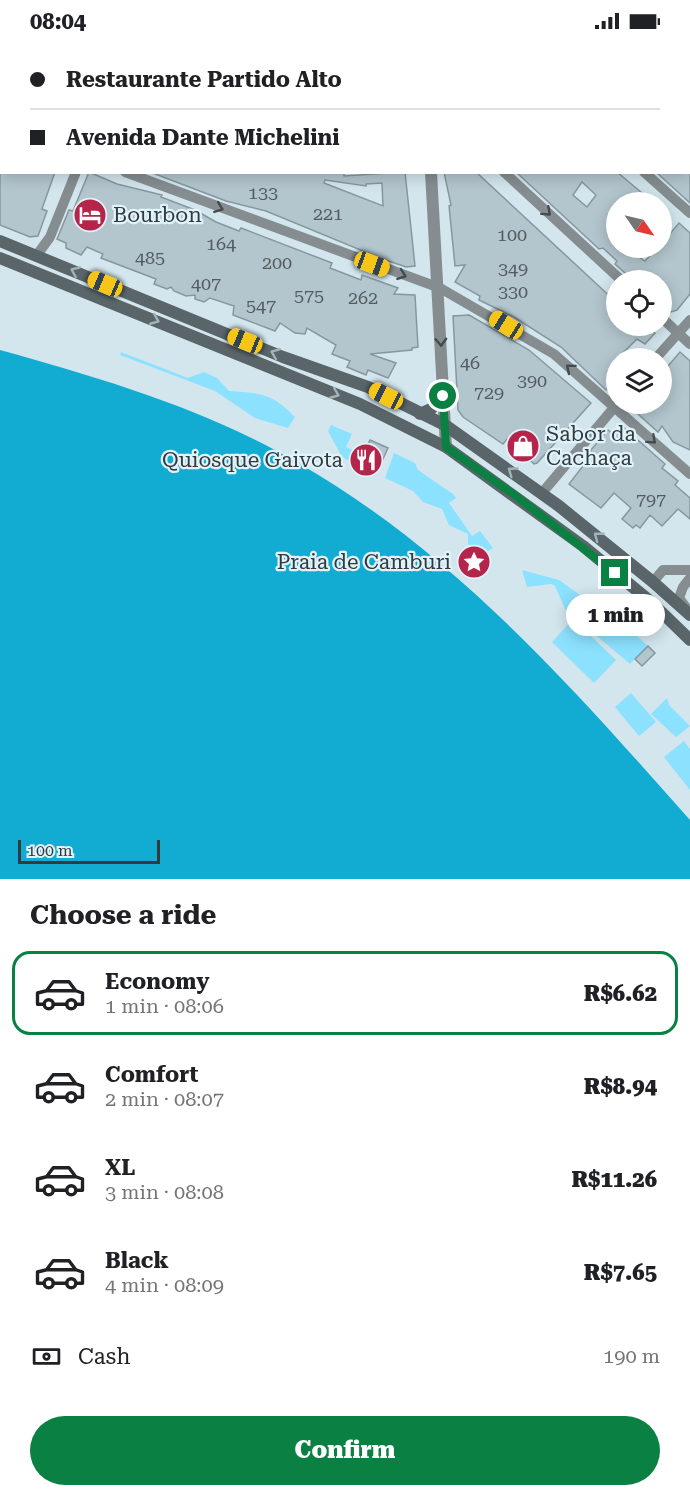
<!DOCTYPE html>
<html lang="en">
<head>
<meta charset="utf-8">
<style>
  body { margin:0; font-family:"Roboto Serif",serif; background:#f6f6f6; color:#202124; height:100vh; display:flex; flex-direction:column; font-size:22px; white-space:nowrap }
  * { box-sizing:border-box; margin:0 }
  p { font-size:20px; color:#757577 }
  .icon { flex:none; width:33px; height:33px; fill:none; stroke:currentColor; stroke-width:2; stroke-linecap:round; stroke-linejoin:round }
  .map { position:relative; height:837px; overflow:hidden }
  .side { display:flex; flex-direction:column; background:#fff; flex:1 }
  .side>* { flex:none }
  .top-card { position:absolute; left:0px; top:0px; width:690px; height:132px; box-shadow:0 3px 15px #0003; display:grid; align-content:center; height:132px; padding:0 30px; background:#fff }
  .needle { width:39px; rotate:124deg }
  .tools { position:absolute; left:606px; top:150px; display:grid; gap:12px }
  .tools a { display:grid; place-items:center; width:66px; height:66px; border-radius:50%; background:#fff; box-shadow:0 3px 15px #0003; font-size:30px }
  .scale { position:absolute; left:18px; bottom:15px; width:142px; box-sizing:border-box; padding-left:6px; border:3px solid #333a3d; border-top:0; font-size:16px; line-height:21px; white-space:nowrap; color:#333a3d; -webkit-text-stroke:4px #e0f3fb; paint-order:stroke }
  .end { position:absolute; width:27px; height:27px; margin:-14px; border:8px solid #0b8043; background:#fff; box-shadow:0 0 0 3px #fff }
  .from { border-radius:50% }
  .bubble { position:absolute; height:42px; border-radius:21px; background:#fff; box-shadow:0 3px 15px #0003; font-size:20px; font-weight:800; line-height:42px; text-align:center }
  .car { position:absolute; width:18px; height:36px; margin:-18px -9px; border-radius:8px; box-shadow:0 0 4px 2px #0007; background:linear-gradient(#f5c518 24%,#345 0 40%,#f5c518 0 76%,#345 0 86%,#f5c518 0) }
  .top-card b { display:flex; align-items:center; gap:21px; height:57px; font-size:22px }
  .top-card b+b { border-top:2px solid #e0e0e0 }
  .top-card i { width:15px; height:15px; background:#202124 }
  ul { padding:0; list-style:none }
  li { display:flex; align-items:center; gap:18px; height:84px; margin:0 12px 9px; padding:0 18px; border:3px solid transparent; border-radius:18px }
  li div { flex:1 }
  li b { display:block; font-size:22px }
  li em { font-style:normal; font-weight:800 }
  li.selected { border-color:#0b8043 }
  li>.icon { width:54px; height:54px; stroke-width:1.5 }
  h2 { padding:0 30px; font-size:27px; line-height:72px }
  .pay { display:flex; align-items:center; gap:15px; height:66px; padding:0 30px; font-size:22px }
  .pay p { margin-inline-start:auto }
  .primary-button { display:flex; gap:12px; margin-top:auto; padding:12px 30px }
  .primary-button a { flex:1; height:69px; border-radius:36px; background:#0b8043; color:#fff; font-size:24px; font-weight:800; line-height:69px; text-align:center }
  .status { display:flex; justify-content:space-between; align-items:center; height:42px; padding:0 30px; background:#fff; direction:ltr }
  .status svg { height:16px; fill:currentColor }
  .map>svg:first-child { display:block }
</style>
</head>
<body>
<div class="status"><b>08:04</b><svg viewBox="0 0 49 12"><path d="M0 12V9h3v3zM5 12V6h3v6zM10 12V3h3v9zM15 12V0h3v12zM26 1h20v11H26zM47 4h2v5h-2z"/></svg></div>
<div class="map">
<svg width="690" height="837" viewBox="0 0 690 837">
  <rect width="100%" height="100%" fill="#d3e6ed"/>
  <g fill="#8ce1ff">
    <path d="M121 310 188 336 204 330 217 336 229 349C260 351 272 351 295 375L288 386 255 376 215 349 120 313Z"/>
    <polygon points="331,383 352,392 346,405 363,413 358,423 342,415 328,389"/>
    <polygon points="394,411 415,421 418,428 453,452 456,456 449,461 472,494 480,489 493,506 483,512 468,502 468,492 449,483 442,467 423,460 413,449 385,436"/>
    <polygon points="522,528 559,538 598,566 610,570 648,604 630,622 565,567 555,544 551,542 527,545"/>
    <polygon points="573,577 616,618 594,641 552,600"/>
    <polygon points="631,651 656,680 639,694 615,665"/>
    <polygon points="667,656 669,663 690,684 676,695 651,672"/>
    <polygon points="684,699 690,707 690,748 664,715"/>
  </g>
  <path fill="#12abd2" d="M0 308C104 337 206 367 300 422 456 512 572 645 690 778V837H0Z"/>
  <g fill="#b3c6cd" stroke="#86989e" stroke-width="1.5" fill-rule="evenodd">
    <polygon points="0,130 55,130 42,167 47,169 38,194 30,195 0,183"/>
    <polygon points="89,130 117,142 162,153 161,155 195,168 216,180 239,189 241,186 332,221 330,226 361,238 362,233 398,246 394,252 415,253 418,305 412,306 412,308 370,312 396,321 388,336 368,328 366,333 347,325 350,319 332,312 336,303 307,286 305,292 295,291 280,281 275,289 233,273 234,264 210,256 204,260 195,257 195,253 186,254 174,249 171,245 167,247 154,242 156,237 101,216 103,212 87,205 81,213 66,206 66,201 57,197 69,168 73,169"/>
    <path d="M150 130H344V134L405 130 415 224 406 225 380 216 266 169 226 159ZM325 138 366 144V142L382 141 383 164 324 141Z"/>
    <polygon points="444,130 476,130 616,260 616,284 646,284 655,291 645,302 637,297 621,313 624,316 616,316 616,337 606,348 561,305 514,275 479,258 480,254 455,240 465,223 455,224 449,164 451,163"/>
    <path d="M516 130H617L648 156 644 160H616V206H646L639 215 645 219 657 206H662V201L679 181 690 191V252L677 268 671 270 666 266 662 269V238H633L615 222 617 219 603 206 599 207ZM582 140 596 153 587 165 573 153Z"/>
    <polygon points="656,130 690,130 690,161"/>
    <polygon points="469,273 529,308 591,361 537,421 534,422 507,397 503,402 463,375 458,368 453,274"/>
    <polygon points="680,310 690,319 690,408 673,400 662,384 658,390 627,362 662,362 662,331"/>
    <polygon points="621,383 665,422 662,426 678,439 675,443 690,456 690,477 678,467 662,484 650,473 640,486 636,483 633,486 622,477 631,466 614,451 601,466 569,442 593,411 590,409 608,388 613,392"/>
    <polygon points="370,398 388,406 382,419 373,415 369,423 360,419"/>
    <polygon points="648,604 655,611 642,624 635,617"/>
  </g>
  <g fill="none" stroke-linecap="round" stroke-linejoin="round">
    <g stroke="#858d90" stroke-width="10">
      <polyline points="498,0 500,2"/>
      <polyline points="644,0 645,2"/>
      <polyline points="142,2 143,0"/>
      <polyline points="125,130 440,246 554,312 690,432"/>
      <polyline points="504,130 621,238"/>
      <polyline points="644,130 690,171"/>
      <polyline points="37,213 50,195 76,130"/>
      <polyline points="662,276 690,302"/>
      <polyline points="656,316 690,278"/>
      <polyline points="542,451 617,362"/>
      <polyline points="653,540 663,528 690,528"/>
      <polyline points="687,567 679,556 683,545 690,536"/>
    </g>
    <g stroke="#858d90" stroke-width="12">
      <polyline points="1,0 2,2"/>
      <polyline points="16,0 16,2"/>
      <polyline points="417,0 417,2"/>
      <polyline points="427,0 427,2"/>
      <polyline points="688,46 690,45"/>
      <polyline points="0,80 2,79"/>
      <polyline points="431,130 446,405"/>
    </g>
    <g stroke="#596569" stroke-width="12">
      <polyline points="0,199 283,315 368,345 445,383 559,464 653,540 690,573"/>
      <polyline points="0,216 360,362 446,405 583,504 651,560 690,598"/>
      <polyline points="420,372 431,367 443,354"/>
    </g>
  </g>
  <defs><path id="oneway-chevron" d="M-2-3.5L2.5 0L-2 3.5" fill="none" stroke-width="1.6" stroke-linecap="round" stroke-linejoin="round" transform="scale(1.5)"/></defs>
  <g stroke="#434b4e">
    <use href="#oneway-chevron" transform="translate(219 166) rotate(21)"/>
    <use href="#oneway-chevron" transform="translate(547 170) rotate(42)"/>
    <use href="#oneway-chevron" transform="translate(402 233) rotate(20)"/>
    <use href="#oneway-chevron" transform="translate(441 300) rotate(88)"/>
    <use href="#oneway-chevron" transform="translate(570 326) rotate(-140)"/>
    <use href="#oneway-chevron" transform="translate(652 398) rotate(42)"/>
  </g>
  <g stroke="#a3b3b9">
    <use href="#oneway-chevron" transform="translate(75 229) rotate(-157)"/>
    <use href="#oneway-chevron" transform="translate(155 278) rotate(22)"/>
    <use href="#oneway-chevron" transform="translate(275 311) rotate(-158)"/>
    <use href="#oneway-chevron" transform="translate(335 352) rotate(22)"/>
    <use href="#oneway-chevron" transform="translate(512 429) rotate(-144)"/>
    <use href="#oneway-chevron" transform="translate(598 494) rotate(-142)"/>
  </g>
  <g fill="none" stroke-linecap="round" stroke-linejoin="round">
    <polyline stroke="#0b8043" stroke-width="8" points="443,354 446,405 516,454 615,531"/>
  </g>
  <defs>
    <g id="hotel-disc" transform="scale(1.725)"><circle r="9.5" fill="#b52449" stroke="#e0f3fb"/><path d="M-6-4.5h1.5V1H6V5H4.5V3h-9V5H-6ZM-4 0a1.8 1.8 0 1 1 3.6 0ZM.5 0V-2.5h3Q6-2.5 6 0Z" fill="#fff"/></g>
    <g id="shop-disc" transform="scale(1.725)"><circle r="9.5" fill="#b52449" stroke="#e0f3fb"/><path d="M-5-2.5h2.3a2.7 3.5 0 0 1 5.4 0H5L5.5 6h-11ZM-1.5-2.5h3a1.5 2.3 0 0 0-3 0Z" fill="#fff"/></g>
    <g id="restaurant-disc" transform="scale(1.725)"><circle r="9.5" fill="#b52449" stroke="#e0f3fb"/><path d="M-5-6h1v4h1v-4h1v4h1v-4h1v5L-1.5 .5V6h-2V.5L-5-1ZM5-6V6H3V1.5H1.5Q1.5-4 5-6Z" fill="#fff"/></g>
    <g id="sight-disc" transform="scale(1.725)"><circle r="9.5" fill="#b52449" stroke="#e0f3fb"/><path d="M0-6L1.8-2.2L6-1.7L2.9 1.2L3.7 5.4L0 3.3L-3.7 5.4L-2.9 1.2L-6-1.7L-1.8-2.2Z" fill="#fff"/></g>
  </defs>
  <g fill-rule="evenodd">
    <use href="#hotel-disc" x="90" y="173"/>
    <use href="#shop-disc" x="523" y="404"/>
    <use href="#restaurant-disc" x="366" y="418"/>
    <use href="#sight-disc" x="474" y="520"/>
  </g>
  <g text-anchor="middle" dominant-baseline="central" stroke-width="4.5" stroke-linejoin="round" paint-order="stroke">
    <g font-size="18" fill="#535d61">
      <text x="263" y="150">133</text>
      <text x="328" y="171">221</text>
      <text x="512" y="192">100</text>
      <text x="221" y="201">164</text>
      <text x="150" y="215">485</text>
      <text x="277" y="220">200</text>
      <text x="513" y="226">349</text>
      <text x="206" y="241">407</text>
      <text x="513" y="249">330</text>
      <text x="309" y="253">575</text>
      <text x="363" y="255">262</text>
      <text x="261" y="263">547</text>
      <text x="470" y="320">46</text>
      <text x="532" y="338">390</text>
      <text x="489" y="350">729</text>
      <text x="651" y="457">797</text>
    </g>
    <g font-size="21" fill="#333a3d" stroke="#e0f3fb" text-anchor="start">
      <text x="113" y="173">Bourbon</text>
      <text x="546" y="392">Sabor da<tspan x="546" dy="24">Cachaça</tspan></text>
      <text x="343" y="418" text-anchor="end">Quiosque Gaivota</text>
      <text x="451" y="520" text-anchor="end">Praia de Camburi</text>
    </g>
  </g>
</svg>
<div class="tools">
<a><svg class="needle" viewBox="-14 -14 28 28"><path d="M0-13l5 13h-10z" fill="#e53935"/><path d="M0 13l5-13h-10z" fill="#757577"/></svg></a>
<a><svg class="icon" aria-label="locate" viewBox="0 0 24 24"><circle cx="12" cy="12" r="6"/><path d="M12 2v4M12 18v4M2 12h4M18 12h4"/></svg></a>
<a><svg class="icon" aria-label="layers" viewBox="0 0 24 24"><path d="M12 4l9 5-9 5-9-5zM3 14l9 5 9-5"/></svg></a>
</div>
<div class="scale">100 m</div>
<i class="end from" style="left:443px;top:354px"></i>
<i class="end" style="left:615px;top:531px"></i>
<div class="bubble" style="left:566px;top:552px;width:99px">1 min</div>
<i class="car" style="left:372px;top:222px;rotate:110deg"></i>
<i class="car" style="left:105px;top:242px;rotate:293deg"></i>
<i class="car" style="left:506px;top:283px;rotate:302deg"></i>
<i class="car" style="left:245px;top:299px;rotate:292deg"></i>
<i class="car" style="left:386px;top:354px;rotate:297deg"></i>
<div class="top-card">
<b><i class="from"></i>Restaurante Partido Alto</b>
<b><i></i>Avenida Dante Michelini</b>
</div>
</div>
<section class="side">
<h2>Choose a ride</h2>
<ul>
<li class="selected"><svg class="icon" aria-label="car" viewBox="0 0 24 24"><path d="M5 17H2v-5l4-1 3-4h7l3 4 3 1v5h-3M9 17h6M6 11h13"/><circle cx="7" cy="17" r="2"/><circle cx="17" cy="17" r="2"/></svg><div><b>Economy</b><p>1 min · 08:06</p></div><em>R$6.62</em></li>
<li><svg class="icon" aria-label="car" viewBox="0 0 24 24"><path d="M5 17H2v-5l4-1 3-4h7l3 4 3 1v5h-3M9 17h6M6 11h13"/><circle cx="7" cy="17" r="2"/><circle cx="17" cy="17" r="2"/></svg><div><b>Comfort</b><p>2 min · 08:07</p></div><em>R$8.94</em></li>
<li><svg class="icon" aria-label="car" viewBox="0 0 24 24"><path d="M5 17H2v-5l4-1 3-4h7l3 4 3 1v5h-3M9 17h6M6 11h13"/><circle cx="7" cy="17" r="2"/><circle cx="17" cy="17" r="2"/></svg><div><b>XL</b><p>3 min · 08:08</p></div><em>R$11.26</em></li>
<li><svg class="icon" aria-label="car" viewBox="0 0 24 24"><path d="M5 17H2v-5l4-1 3-4h7l3 4 3 1v5h-3M9 17h6M6 11h13"/><circle cx="7" cy="17" r="2"/><circle cx="17" cy="17" r="2"/></svg><div><b>Black</b><p>4 min · 08:09</p></div><em>R$7.65</em></li>
</ul>
<div class="pay"><svg class="icon" aria-label="cash" viewBox="0 0 24 24"><path d="M3 7h18v10H3z"/><circle cx="12" cy="12" r="2"/></svg>Cash<p>190 m</p></div>
<div class="primary-button"><a>Confirm</a></div>
</section>
</body>
</html>
